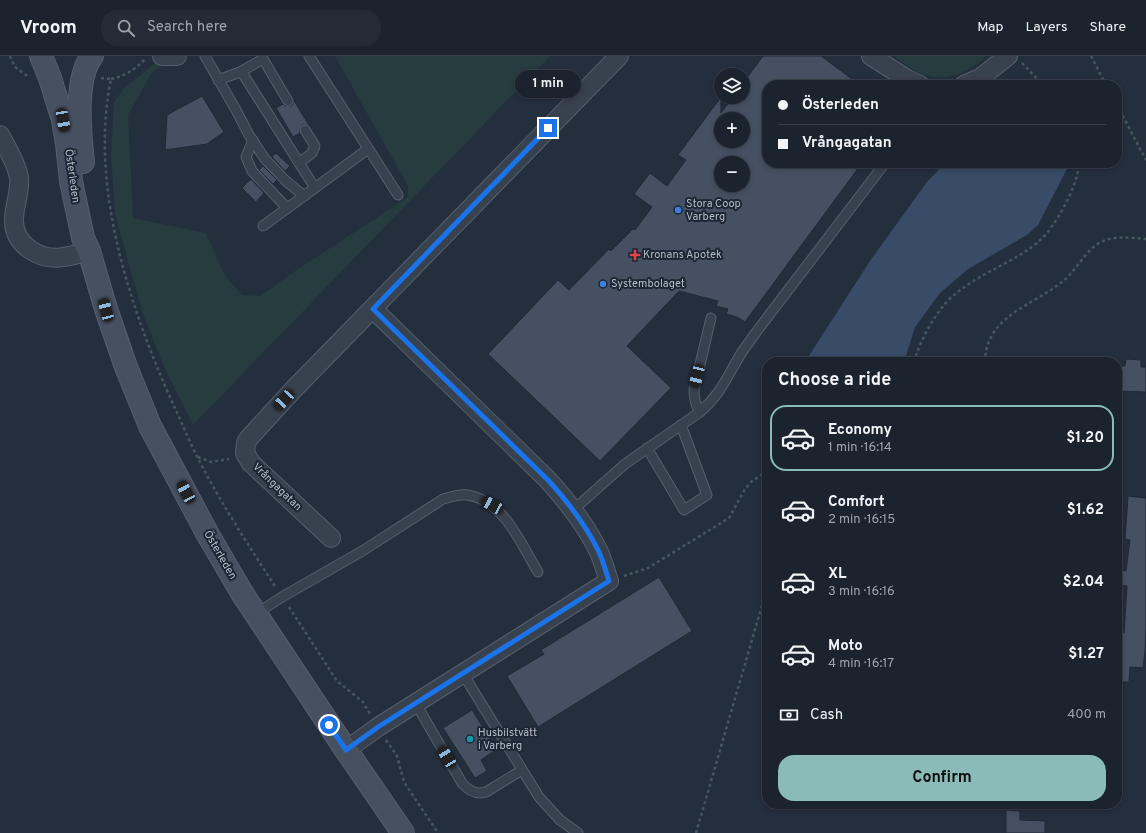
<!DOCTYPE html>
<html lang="en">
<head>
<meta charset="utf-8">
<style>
  body { margin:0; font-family:Overpass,sans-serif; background:#242b36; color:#f1f3f6; height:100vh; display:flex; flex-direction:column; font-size:15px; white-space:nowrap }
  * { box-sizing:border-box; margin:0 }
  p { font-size:13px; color:#a0a4aa }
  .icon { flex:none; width:22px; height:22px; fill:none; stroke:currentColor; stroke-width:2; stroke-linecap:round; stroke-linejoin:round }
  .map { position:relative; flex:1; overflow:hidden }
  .sheet { position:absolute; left:762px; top:301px; width:360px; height:452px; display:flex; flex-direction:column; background:#1b232e; border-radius:16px; box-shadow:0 2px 6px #0003,0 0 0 1px #39404a }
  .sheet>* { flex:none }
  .top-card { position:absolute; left:762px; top:24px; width:360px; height:88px; border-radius:16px; box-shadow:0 2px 6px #0003,0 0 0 1px #39404a; display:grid; align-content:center; height:88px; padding:0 16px; background:#1b232e }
  .fabs { position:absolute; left:714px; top:12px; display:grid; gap:8px }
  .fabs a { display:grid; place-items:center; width:36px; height:36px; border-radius:50%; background:#1b232e; box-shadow:0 2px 6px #0003,0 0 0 1px #39404a; font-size:20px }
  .end { position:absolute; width:18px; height:18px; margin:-9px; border:5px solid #1a73e8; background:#fff; box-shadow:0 0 0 2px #fff }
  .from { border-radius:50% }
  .bubble { position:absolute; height:28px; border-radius:14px; background:#1b232e; box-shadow:0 2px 6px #0003,0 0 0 1px #39404a; font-size:13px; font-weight:700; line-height:28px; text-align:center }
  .car { position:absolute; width:12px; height:24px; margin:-12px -6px; border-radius:5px; box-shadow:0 0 3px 1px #0007; background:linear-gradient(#222 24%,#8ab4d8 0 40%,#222 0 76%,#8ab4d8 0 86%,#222 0) }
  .top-card b { display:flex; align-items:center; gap:14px; height:38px; font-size:15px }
  .top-card b+b { border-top:1px solid #39404a }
  .top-card i { width:10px; height:10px; background:#f1f3f6 }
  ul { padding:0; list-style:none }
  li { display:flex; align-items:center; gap:12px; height:66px; margin:0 8px 6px; padding:0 8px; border:2px solid transparent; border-radius:16px }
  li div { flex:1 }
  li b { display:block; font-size:15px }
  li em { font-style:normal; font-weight:700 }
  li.active { border-color:#8bbbb9 }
  li>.icon { width:36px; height:36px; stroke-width:1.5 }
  h2 { padding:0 16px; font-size:18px; line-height:48px }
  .pay { display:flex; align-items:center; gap:10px; height:44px; padding:0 16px; font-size:15px }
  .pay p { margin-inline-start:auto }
  .cta { display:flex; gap:8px; margin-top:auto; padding:8px 16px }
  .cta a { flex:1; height:46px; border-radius:16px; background:#8bbbb9; color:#111; font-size:16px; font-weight:700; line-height:46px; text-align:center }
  header { display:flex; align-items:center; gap:24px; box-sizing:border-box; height:56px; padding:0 20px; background:#1b232e; border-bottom:1px solid #39404a }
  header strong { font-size:19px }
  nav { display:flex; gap:22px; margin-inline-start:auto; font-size:14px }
  .search { width:280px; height:36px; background:#242b36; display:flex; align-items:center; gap:10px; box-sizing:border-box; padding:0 14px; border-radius:16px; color:#a0a4aa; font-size:15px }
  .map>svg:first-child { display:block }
</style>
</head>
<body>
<header>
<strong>Vroom</strong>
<div class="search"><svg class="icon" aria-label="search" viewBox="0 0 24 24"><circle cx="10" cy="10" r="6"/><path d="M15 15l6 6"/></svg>Search here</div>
<nav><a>Map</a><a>Layers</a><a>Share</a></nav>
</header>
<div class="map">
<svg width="1146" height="777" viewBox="0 0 1146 777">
  <rect width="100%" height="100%" fill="#242f3e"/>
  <g fill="#263c3f">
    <polygon points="161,0 173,0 151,18 128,59 133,162 206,177 225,220 242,239 260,240 295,215 408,141 408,130 335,0 550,0 193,369 165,313 143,258 129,209 115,158 111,99 114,46 124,32 153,9"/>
    <path d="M894 0H986C969 17 944 28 920 17 911 13 902 6 894 0Z"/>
  </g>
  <polygon fill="#394c67" points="945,107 1067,107 1067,113 1038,169 1027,179 968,213 940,237 915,271 904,306 805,306 870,205 927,126"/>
  <g fill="#455162" stroke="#1f2835" fill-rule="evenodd">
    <path d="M763 0H821L860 29H767V107H862L745 266 737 261 726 258 728 253 716 250 718 245 679 235 627 290 671 332 600 405 488 298 558 224 569 234 609 193 611 195 633 173 635 174 652 151 634 138 650 117 667 130 686 104 678 99 721 41V57L733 41H743V27ZM721 63H743V85H721ZM721 107H743V129H721Z"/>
    <polygon points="202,40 224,76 207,88 165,94 167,59"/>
    <polygon points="293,43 310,71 307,69 302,69 300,72 300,77 293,81 276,52 283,48 285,50 291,50 293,48"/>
    <polygon points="276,97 290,110 285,115 272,101"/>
    <polygon points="263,110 277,124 273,128 259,114"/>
    <polygon points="251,123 264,137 256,146 242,132"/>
    <polygon points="1126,303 1141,304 1141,311 1146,311 1146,336 1117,335 1117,310 1125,310"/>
    <polygon points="1128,440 1146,442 1146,572 1145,596 1143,612 1130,611 1129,626 1117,626 1117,576 1124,577 1127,530 1117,528 1117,513 1126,515 1130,484 1125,483"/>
    <polygon points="659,521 692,575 538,671 507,620 544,598 541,594"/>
    <polygon points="472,654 497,693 481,704 487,715 475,722 443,672"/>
    <polygon points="1006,754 1020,755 1020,764 1045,765 1045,777 1006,777"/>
  </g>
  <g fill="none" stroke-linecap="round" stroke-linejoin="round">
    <g stroke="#565f6c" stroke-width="11">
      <g id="lane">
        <polyline points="205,0 236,54 249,79 265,103 286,125 304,140"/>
        <polyline points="309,0 398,139"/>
        <polyline points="240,16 263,3 288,45"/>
        <polyline points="218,24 240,16 243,18 315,132"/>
        <polyline points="253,84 246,101 252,115 287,152"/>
        <polyline points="299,107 312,97 315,90 305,74"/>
        <polyline points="263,170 368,93"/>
        <path d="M700 356C695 349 694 343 694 334L711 262"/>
        <polyline points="647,392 684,454 707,439 681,369"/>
        <path d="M573 454 625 408 700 356C722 337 727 320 742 296 747 289 752 282 757 275L885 107"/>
        <path d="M256 558 282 541 364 494 443 443C451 441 459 438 467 439 504 444 521 488 538 516"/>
        <polyline points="463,618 539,741 560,764 578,777"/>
        <path d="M416 648 462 727C469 735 476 739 486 736L522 714"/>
      </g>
    </g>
    <g stroke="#565f6c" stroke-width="20">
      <g id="street">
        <polyline points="162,0 177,0"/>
        <polyline points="871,0 907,23 920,29"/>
        <polyline points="964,29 980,22 1008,0"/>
        <path d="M0 79C7 92 16 106 19 121 21 135 13 153 14 166 15 190 41 205 63 201 72 200 81 197 89 195"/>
        <polyline points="331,482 251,407 245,397 246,387 249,382 293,334 619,0"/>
        <path d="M346 694 378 671 609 525C606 516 603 505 599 496 586 469 567 445 548 424L373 253"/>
      </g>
    </g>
    <g stroke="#565f6c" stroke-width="24">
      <g id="secondary">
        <polyline points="41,0 50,22 63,64 67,88 71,125 83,182 89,195 106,253 126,311 150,370 207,477 242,537 346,694 403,777"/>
        <path d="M83 106C80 78 74 23 92 0"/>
      </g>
    </g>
    <g stroke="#44595c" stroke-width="2.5" stroke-dasharray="3 3" stroke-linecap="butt">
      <polyline points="10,0 15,11 29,21"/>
      <polyline points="1091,0 1106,29"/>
      <polyline points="1022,7 1043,29"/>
      <path d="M101 22 111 23C88 133 133 262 179 361 186 377 193 393 201 408 223 451 250 491 276 532"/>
      <path d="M111 23C125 20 136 13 146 2"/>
      <polyline points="1117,49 1146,104"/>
      <path d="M914 306C920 284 937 253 954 239 980 217 1012 207 1037 187 1049 177 1061 158 1067 145 1073 132 1078 121 1079 107"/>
      <path d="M985 306C986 259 1033 250 1063 225 1077 214 1086 193 1101 186 1115 179 1131 182 1146 183"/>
      <polyline points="198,401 211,406 229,403"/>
      <polyline points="624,520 648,512 729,462 745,433 753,424 767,416"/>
      <polyline points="289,551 337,625 363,646 370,658"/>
      <polyline points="386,684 397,700 404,726 438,777"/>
      <polyline points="696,777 763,546 767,524"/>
    </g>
    <use href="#lane" stroke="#38414e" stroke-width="9"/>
    <use href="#street" stroke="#38414e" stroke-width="18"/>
    <use href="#secondary" stroke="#465061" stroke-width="22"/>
  </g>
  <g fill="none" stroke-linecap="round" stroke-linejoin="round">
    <path stroke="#1a73e8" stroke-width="5" d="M329 669 346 694 378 671 609 525C606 516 603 505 599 496 586 469 567 445 548 424L373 253 548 72"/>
  </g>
  <g fill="#3f7fe0" stroke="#1d2633" stroke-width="1.5">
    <circle cx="678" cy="154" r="4"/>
    <circle cx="603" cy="228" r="4"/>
  </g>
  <path fill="#e0444e" stroke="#1d2633" stroke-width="1.5" d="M633 193h4v4h4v4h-4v4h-4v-4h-4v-4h4z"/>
  <circle fill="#0f9aa8" stroke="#1d2633" stroke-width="1.5" cx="470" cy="683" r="4"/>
  <g text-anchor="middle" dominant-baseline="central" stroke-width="4" stroke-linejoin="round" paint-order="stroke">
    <g font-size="11" fill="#b4bcc9" stroke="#1d2633">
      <text transform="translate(72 120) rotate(82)">Österleden</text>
      <text transform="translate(277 431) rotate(44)">Vrångagatan</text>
      <text transform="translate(220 499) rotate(60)">Österleden</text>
    </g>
    <g font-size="11" fill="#b4bcc9" stroke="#1d2633" text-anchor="start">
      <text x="686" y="148">Stora Coop<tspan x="686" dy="13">Varberg</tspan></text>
      <text x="643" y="199">Kronans Apotek</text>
      <text x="611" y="228">Systembolaget</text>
      <text x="478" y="677">Husbilstvätt<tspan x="478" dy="13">i Varberg</tspan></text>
    </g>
  </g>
</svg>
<div class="fabs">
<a><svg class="icon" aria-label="layers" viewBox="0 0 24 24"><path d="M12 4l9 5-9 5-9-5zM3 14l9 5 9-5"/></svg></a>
<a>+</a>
<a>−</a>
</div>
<i class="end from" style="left:329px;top:669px"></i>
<i class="end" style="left:548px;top:72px"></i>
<div class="bubble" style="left:515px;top:14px;width:66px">1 min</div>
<i class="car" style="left:63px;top:64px;rotate:170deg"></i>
<i class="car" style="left:106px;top:254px;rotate:345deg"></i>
<i class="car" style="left:697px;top:320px;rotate:194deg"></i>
<i class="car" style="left:284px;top:344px;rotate:223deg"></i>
<i class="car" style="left:186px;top:436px;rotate:332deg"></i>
<i class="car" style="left:492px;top:449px;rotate:299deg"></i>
<i class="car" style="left:447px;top:701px;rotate:329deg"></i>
<div class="top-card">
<b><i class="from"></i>Österleden</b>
<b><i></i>Vrångagatan</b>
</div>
<section class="sheet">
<h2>Choose a ride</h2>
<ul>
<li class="active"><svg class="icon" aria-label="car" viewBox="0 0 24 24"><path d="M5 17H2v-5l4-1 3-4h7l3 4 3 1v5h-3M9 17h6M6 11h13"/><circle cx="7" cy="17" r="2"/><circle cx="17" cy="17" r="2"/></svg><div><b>Economy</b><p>1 min · 16:14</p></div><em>$1.20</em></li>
<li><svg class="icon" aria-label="car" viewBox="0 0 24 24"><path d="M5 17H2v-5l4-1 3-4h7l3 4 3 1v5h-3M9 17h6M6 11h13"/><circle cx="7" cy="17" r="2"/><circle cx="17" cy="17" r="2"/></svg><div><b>Comfort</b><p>2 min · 16:15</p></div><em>$1.62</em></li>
<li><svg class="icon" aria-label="car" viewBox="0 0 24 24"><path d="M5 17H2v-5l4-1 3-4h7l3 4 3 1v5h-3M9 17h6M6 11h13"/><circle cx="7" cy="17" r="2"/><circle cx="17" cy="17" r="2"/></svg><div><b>XL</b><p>3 min · 16:16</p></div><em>$2.04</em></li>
<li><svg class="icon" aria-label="car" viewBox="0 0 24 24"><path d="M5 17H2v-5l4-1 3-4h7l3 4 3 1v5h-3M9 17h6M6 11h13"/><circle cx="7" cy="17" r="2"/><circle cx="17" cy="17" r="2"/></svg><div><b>Moto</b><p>4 min · 16:17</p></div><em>$1.27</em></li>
</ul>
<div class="pay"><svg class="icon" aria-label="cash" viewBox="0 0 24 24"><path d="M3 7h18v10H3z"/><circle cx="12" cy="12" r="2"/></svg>Cash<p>400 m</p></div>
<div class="cta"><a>Confirm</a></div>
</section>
</div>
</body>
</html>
